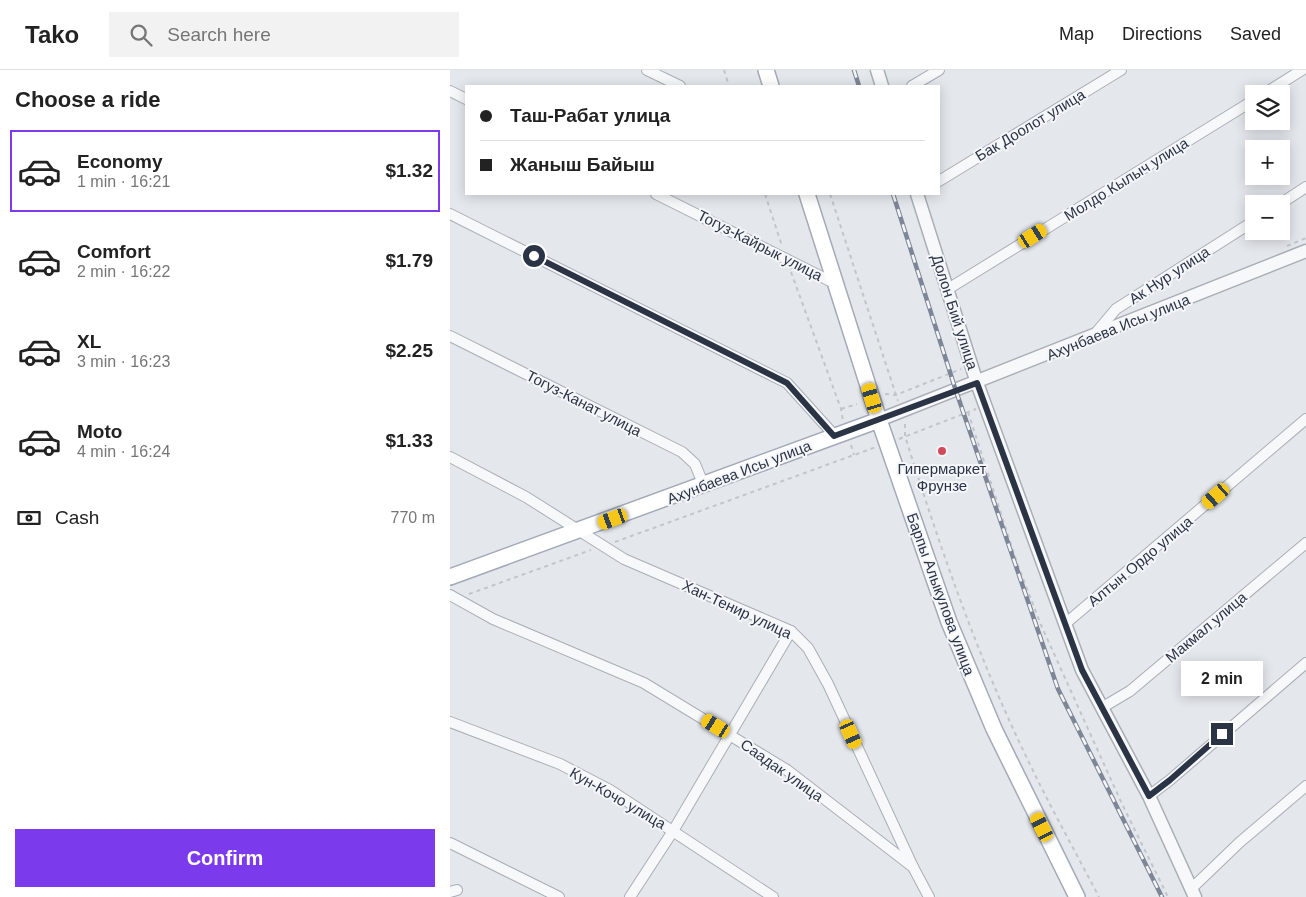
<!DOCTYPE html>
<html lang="en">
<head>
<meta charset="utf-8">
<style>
  body { margin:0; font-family:Helvetica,sans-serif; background:#f2f2f2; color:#222; height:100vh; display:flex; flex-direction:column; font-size:19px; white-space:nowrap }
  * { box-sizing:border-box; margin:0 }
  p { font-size:16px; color:#767676 }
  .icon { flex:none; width:28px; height:28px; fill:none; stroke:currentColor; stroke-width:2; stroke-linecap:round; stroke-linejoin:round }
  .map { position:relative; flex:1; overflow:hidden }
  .details { display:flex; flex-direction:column; background:#fff; width:450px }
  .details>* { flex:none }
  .top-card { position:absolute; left:15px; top:15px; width:475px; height:110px; border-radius:0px; box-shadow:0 2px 12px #0003; display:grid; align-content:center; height:110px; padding:0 15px; background:#fff }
  .buttons { position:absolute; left:795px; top:15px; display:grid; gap:10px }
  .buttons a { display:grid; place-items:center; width:45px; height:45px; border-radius:0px; background:#fff; box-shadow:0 2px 12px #0003; font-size:25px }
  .end { position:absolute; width:22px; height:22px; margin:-11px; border:6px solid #2b3445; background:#fff; box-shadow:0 0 0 2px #fff }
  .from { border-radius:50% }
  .bubble { position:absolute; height:35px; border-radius:0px; background:#fff; box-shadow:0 2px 12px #0003; font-size:16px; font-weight:700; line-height:35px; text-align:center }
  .car { position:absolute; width:15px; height:30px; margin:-15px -8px; border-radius:6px; box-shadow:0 0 4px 1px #0007; background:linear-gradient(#f5c518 24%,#345 0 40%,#f5c518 0 76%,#345 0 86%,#f5c518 0) }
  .top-card b { display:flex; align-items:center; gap:18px; height:48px; font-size:19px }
  .top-card b+b { border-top:1px solid #e0e0e0 }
  .top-card i { width:12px; height:12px; background:#222 }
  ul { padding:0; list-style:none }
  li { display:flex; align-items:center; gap:15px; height:82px; margin:0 10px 8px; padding:0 5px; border:2px solid transparent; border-radius:0px }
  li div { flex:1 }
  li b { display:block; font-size:19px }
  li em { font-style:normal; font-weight:700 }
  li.current { border-color:#7c3aed }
  li>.icon { width:45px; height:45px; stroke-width:1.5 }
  h2 { padding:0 15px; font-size:22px; line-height:60px }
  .pay { display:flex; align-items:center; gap:12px; height:55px; padding:0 15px; font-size:19px }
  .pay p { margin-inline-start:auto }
  .cta { display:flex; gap:10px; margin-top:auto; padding:10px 15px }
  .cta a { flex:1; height:58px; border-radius:0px; background:#7c3aed; color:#fff; font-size:20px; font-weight:700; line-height:58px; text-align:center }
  header { display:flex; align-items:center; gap:30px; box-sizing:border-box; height:70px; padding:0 25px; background:#fff; border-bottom:1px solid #e0e0e0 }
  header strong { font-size:24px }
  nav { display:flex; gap:28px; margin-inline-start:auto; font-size:18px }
  .search { width:350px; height:45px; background:#f2f2f2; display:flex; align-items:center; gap:12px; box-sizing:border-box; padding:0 18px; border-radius:0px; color:#767676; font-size:19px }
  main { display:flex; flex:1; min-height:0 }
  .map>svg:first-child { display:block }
</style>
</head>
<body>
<header>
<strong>Tako</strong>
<div class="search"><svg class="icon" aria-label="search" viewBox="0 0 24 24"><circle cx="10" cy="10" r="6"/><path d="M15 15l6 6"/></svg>Search here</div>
<nav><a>Map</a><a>Directions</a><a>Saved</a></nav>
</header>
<main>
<section class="details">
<h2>Choose a ride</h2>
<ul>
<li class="current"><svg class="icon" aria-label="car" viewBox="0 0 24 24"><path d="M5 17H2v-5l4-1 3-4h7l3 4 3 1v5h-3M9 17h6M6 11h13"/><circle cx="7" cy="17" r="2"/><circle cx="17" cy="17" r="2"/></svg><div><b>Economy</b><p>1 min · 16:21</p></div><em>$1.32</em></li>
<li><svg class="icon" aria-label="car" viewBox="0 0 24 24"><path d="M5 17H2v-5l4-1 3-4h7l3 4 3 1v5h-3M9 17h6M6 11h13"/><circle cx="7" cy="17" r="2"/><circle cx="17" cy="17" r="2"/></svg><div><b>Comfort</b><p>2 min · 16:22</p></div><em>$1.79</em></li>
<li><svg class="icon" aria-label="car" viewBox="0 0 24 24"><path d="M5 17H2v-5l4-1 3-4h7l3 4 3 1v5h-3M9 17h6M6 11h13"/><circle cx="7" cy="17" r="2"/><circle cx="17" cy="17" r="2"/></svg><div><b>XL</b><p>3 min · 16:23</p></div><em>$2.25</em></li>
<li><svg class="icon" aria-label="car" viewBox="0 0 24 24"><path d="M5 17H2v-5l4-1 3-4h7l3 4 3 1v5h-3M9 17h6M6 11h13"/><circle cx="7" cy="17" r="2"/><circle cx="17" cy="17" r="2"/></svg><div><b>Moto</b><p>4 min · 16:24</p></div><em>$1.33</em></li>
</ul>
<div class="pay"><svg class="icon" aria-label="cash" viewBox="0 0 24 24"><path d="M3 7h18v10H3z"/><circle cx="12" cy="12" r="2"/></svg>Cash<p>770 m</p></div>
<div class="cta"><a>Confirm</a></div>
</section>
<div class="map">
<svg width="856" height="827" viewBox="0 0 856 827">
  <rect width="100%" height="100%" fill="#e4e7ec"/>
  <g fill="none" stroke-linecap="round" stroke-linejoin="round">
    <g stroke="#a9aeb7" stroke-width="12">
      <g id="minor">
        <polyline points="197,0 230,16"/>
        <polyline points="462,16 489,0"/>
        <polyline points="0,21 16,29"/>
        <polyline points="814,24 852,0"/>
        <polyline points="489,111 671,0"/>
        <polyline points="206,124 386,214"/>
        <polyline points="830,134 856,117"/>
        <polyline points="0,144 337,313 385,366"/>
        <polyline points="498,219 804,30"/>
        <polyline points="645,264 666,239 804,151"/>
        <polyline points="0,266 232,382 245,394 254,416"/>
        <polyline points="0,387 76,427 174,489 341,561 358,578 378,614 463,797"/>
        <polyline points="0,525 43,549 194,613 337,700 463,797 479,827"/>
        <polyline points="615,554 856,349"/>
        <polyline points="653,637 680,621 856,473"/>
        <polyline points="0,652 110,694 160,720 323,827"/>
        <polyline points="699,726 720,710 856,593"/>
        <polyline points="0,773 109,827"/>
        <polyline points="741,819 790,772 856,716"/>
        <polyline points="0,822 7,820"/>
        <polyline points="180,827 223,761 341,561"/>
      </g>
    </g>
    <g stroke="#a9aeb7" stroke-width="15">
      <g id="tertiary">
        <polyline points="427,0 432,16"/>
        <polyline points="467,124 527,313 632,600 699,726 745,827"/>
        <polyline points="429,350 856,181"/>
      </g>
    </g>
    <g stroke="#a3abb8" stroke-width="18">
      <g id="primary">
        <polyline points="316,0 321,16"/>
        <polyline points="357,124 429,350 499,552 544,659 627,827"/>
        <polyline points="0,507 429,350"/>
      </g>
    </g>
    <g stroke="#c2c5cb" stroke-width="2" stroke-dasharray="4 4" stroke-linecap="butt">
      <polyline points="274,0 279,16"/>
      <polyline points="315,124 332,176"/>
      <polyline points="380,124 448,331"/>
      <polyline points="837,176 856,168"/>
      <polyline points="341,202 391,339 393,351"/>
      <polyline points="435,324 446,325 511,299"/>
      <polyline points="391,339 407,334"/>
      <polyline points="518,342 567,493 591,555 672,734 718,827"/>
      <path d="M455 354V366C489 474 525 580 574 682 597 731 624 779 649 827"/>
      <polyline points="449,369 526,339"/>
      <polyline points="401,375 404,385"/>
      <polyline points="165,472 426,377"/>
      <polyline points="19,524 141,480"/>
    </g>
    <use href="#minor" stroke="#f7f8fa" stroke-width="10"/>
    <use href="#tertiary" stroke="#f7f8fa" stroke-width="12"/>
    <use href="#primary" stroke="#fff" stroke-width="15"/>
    <g stroke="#7d8696" stroke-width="4.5">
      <g id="rail">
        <polyline points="404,0 409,16"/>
        <polyline points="443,124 506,321 608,619 712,827"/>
      </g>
    </g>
    <use href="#rail" stroke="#f4f6f9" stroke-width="2.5" stroke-dasharray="8" stroke-linecap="butt"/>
  </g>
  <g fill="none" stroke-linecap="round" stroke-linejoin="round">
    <polyline stroke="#2b3445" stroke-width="6" points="84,186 337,313 384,366 527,313 632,600 699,726 720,710 772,664"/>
  </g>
  <circle fill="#d1495b" stroke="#f4f6f9" stroke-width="2" cx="492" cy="381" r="5"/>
  <g text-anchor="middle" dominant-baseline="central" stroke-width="4" stroke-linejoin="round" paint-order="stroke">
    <g font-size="15" fill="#2b3445" stroke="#f4f6f9">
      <text transform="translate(580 55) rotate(-31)">Бак Доолот улица</text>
      <text transform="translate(676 109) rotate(-32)">Молдо Кылыч улица</text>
      <text transform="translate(310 175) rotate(27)">Тогуз-Кайрык улица</text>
      <text transform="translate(719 205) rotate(-33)">Ак Нур улица</text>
      <text transform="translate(505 242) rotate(72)">Долон Бий улица</text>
      <text transform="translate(668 257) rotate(-22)">Ахунбаева Исы улица</text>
      <text transform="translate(134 333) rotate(27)">Тогуз-Канат улица</text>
      <text transform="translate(289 402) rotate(-21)">Ахунбаева Исы улица</text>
      <text transform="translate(690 491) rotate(-40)">Алтын Ордо улица</text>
      <text transform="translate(491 524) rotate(70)">Барпы Алыкулова улица</text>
      <text transform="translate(287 539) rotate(25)">Хан-Тенир улица</text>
      <text transform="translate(756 557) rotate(-40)">Макмал улица</text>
      <text transform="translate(332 700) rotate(35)">Саадак улица</text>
      <text transform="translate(168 728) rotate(30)">Кун-Кочо улица</text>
    </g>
    <g font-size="15" fill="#2b3445" stroke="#f4f6f9">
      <text x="492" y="398">Гипермаркет<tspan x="492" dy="17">Фрунзе</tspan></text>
    </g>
  </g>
</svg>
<div class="buttons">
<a><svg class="icon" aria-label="layers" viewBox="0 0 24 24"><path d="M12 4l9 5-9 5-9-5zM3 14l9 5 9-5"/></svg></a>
<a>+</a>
<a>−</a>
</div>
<i class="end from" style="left:84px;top:186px"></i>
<i class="end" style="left:772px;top:664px"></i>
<div class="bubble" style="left:731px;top:591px;width:82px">2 min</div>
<i class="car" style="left:583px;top:166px;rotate:58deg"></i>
<i class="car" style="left:422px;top:328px;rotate:343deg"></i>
<i class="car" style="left:766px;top:426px;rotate:229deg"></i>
<i class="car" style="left:163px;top:449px;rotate:250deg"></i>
<i class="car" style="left:266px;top:656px;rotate:301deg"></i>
<i class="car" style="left:401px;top:664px;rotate:156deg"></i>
<i class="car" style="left:592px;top:757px;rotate:333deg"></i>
<div class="top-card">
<b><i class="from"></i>Таш-Рабат улица</b>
<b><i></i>Жаныш Байыш</b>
</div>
</div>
</main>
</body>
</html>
